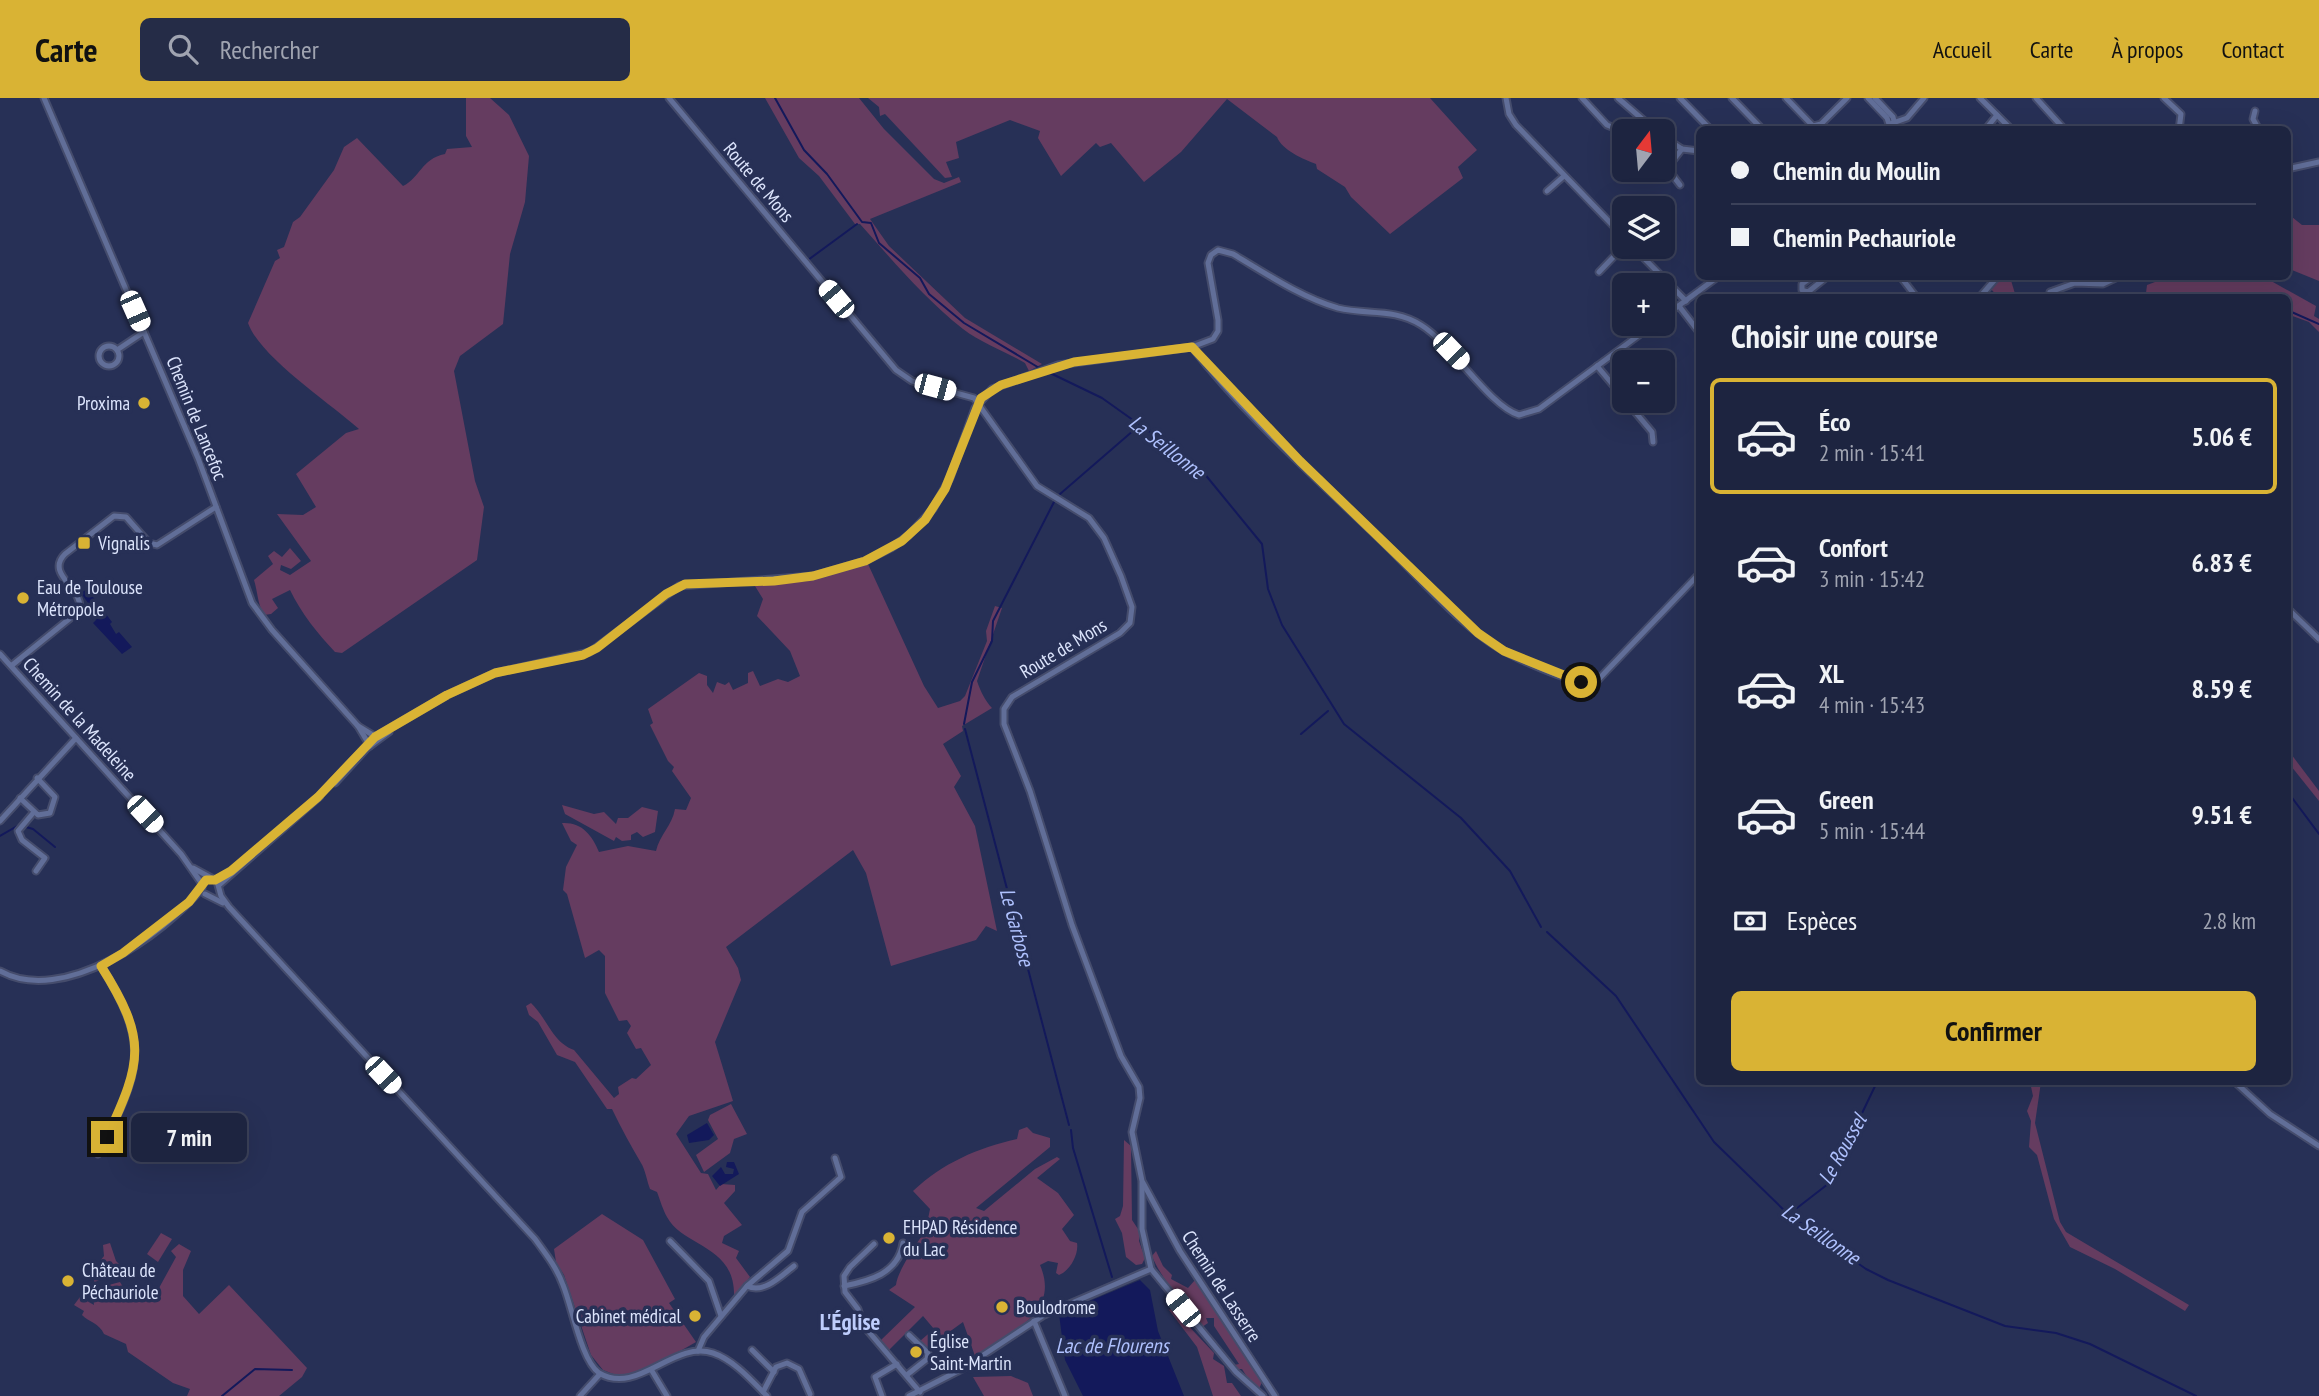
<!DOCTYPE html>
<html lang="fr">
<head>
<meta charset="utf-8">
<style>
  body { margin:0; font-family:"PT Sans Narrow",sans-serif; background:#252c47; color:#f1f3f6; height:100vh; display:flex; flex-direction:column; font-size:26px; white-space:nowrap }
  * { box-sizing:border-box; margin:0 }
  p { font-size:23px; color:#a0a4b1 }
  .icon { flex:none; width:38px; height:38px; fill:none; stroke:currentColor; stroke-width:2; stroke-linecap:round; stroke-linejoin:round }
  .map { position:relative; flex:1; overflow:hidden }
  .drawer { position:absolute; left:1696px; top:196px; width:595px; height:791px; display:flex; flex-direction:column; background:#1d2440; border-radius:10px; box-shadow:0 7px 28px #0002,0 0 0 2px #3b4159 }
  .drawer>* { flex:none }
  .banner { position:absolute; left:1696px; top:28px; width:595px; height:154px; border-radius:10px; box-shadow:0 7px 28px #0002,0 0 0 2px #3b4159; display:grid; align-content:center; height:154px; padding:0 35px; background:#1d2440 }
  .needle { width:46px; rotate:16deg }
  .tools { position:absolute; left:1612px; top:21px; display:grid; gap:14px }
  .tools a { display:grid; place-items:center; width:63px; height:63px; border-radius:10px; background:#1d2440; box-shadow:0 7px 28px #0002,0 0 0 2px #3b4159; font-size:35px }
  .end { position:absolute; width:32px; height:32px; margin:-16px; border:9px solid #d9b334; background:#111; box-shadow:0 0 0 4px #111 }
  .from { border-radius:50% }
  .bubble { position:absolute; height:49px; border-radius:10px; background:#1d2440; box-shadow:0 7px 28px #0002,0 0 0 2px #3b4159; font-size:23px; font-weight:700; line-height:49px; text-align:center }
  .car { position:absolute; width:21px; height:42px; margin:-21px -10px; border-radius:9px; box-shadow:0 0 5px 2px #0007; background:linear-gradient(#fff 24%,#345 0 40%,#fff 0 76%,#345 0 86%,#fff 0) }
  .banner b { display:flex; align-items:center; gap:24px; height:66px; font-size:26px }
  .banner b+b { border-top:2px solid #3b4159 }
  .banner i { width:18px; height:18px; background:#f1f3f6 }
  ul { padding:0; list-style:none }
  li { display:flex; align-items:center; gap:21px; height:116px; margin:0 14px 10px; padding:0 21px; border:4px solid transparent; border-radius:10px }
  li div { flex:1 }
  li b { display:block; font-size:26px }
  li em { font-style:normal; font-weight:700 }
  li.on { border-color:#d9b334 }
  li>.icon { width:63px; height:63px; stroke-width:1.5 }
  h2 { padding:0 35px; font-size:32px; line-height:84px }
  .pay { display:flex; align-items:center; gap:18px; height:77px; padding:0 35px; font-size:26px }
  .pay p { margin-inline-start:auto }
  .button { display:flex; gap:14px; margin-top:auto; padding:14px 35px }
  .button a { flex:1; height:80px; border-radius:10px; background:#d9b334; color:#111; font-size:28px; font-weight:700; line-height:80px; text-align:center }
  header { display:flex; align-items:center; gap:42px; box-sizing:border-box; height:98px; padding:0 35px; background:#d9b334; color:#111 }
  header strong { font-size:33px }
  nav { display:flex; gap:38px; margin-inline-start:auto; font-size:24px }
  .search { width:490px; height:63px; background:#252c47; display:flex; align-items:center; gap:18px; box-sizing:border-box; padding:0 24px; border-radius:10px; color:#a0a4b1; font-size:26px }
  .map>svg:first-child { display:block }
</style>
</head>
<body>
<header>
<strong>Carte</strong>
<div class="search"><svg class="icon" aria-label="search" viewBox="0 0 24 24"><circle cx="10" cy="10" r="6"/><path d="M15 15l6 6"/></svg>Rechercher</div>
<nav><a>Accueil</a><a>Carte</a><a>À propos</a><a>Contact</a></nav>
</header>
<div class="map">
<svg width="2319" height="1298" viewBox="0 0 2319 1298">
  <rect width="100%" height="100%" fill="#273056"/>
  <g fill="#653c60">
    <path d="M466 0H490L509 17 529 58 525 104 510 156 503 226 460 258 454 273 475 383 484 409 477 462 342 555 335 554C318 536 301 515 290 492L272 501 278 510 271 516 264 517C257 504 258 495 254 482L273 466 268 458 274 453 282 459 290 450 301 463 291 471 281 467 280 472 290 477 311 463 277 416 303 417 316 409 296 376 346 335 359 331C330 305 260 259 248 225L275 163 280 160 277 152 284 149 293 124 300 119 334 72 344 49 357 40 403 88C420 80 421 61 445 56L447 51 472 49 466 38Z"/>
    <path d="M765 0H859L884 31 934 81 944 85 959 79 961 84 870 121 889 148 965 220 1042 266 1029 273 1025 265C1005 253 981 245 963 231 924 200 893 163 860 126H855L819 78 799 60Z"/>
    <path d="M868 0H1430L1477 52 1458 69 1463 80 1390 136 1351 99 1345 89 1317 71 1316 66C1303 61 1282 52 1277 39L1227 1 1181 54 1144 84 1111 45 1100 49 1096 45 1061 78 1038 40 1040 33 1010 22 956 44 959 60 946 64 952 79 945 80 885 16 880 18 879 9Z"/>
    <polygon points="2287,115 2302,127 2319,127 2319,183 2287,170"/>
    <polygon points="2002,178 2010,179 2016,199 1998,199 1991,191"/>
    <polygon points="2171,178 2264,179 2316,208 2314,218 2319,221 2319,234 2309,224 2287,216 2287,200 2140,199 2146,195 2147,187"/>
    <path d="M868 466 924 588 938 610 960 603 965 598 987 543 986 533 995 508 1002 510 977 583C980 592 985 603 992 610L962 628 963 633 943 646 961 678 954 689 975 728 997 833 986 828 976 842 891 868 866 775 853 752 726 849 738 870 741 882 715 944 733 1003 689 1018 676 1036 701 1075 708 1076 716 1092 721 1086 735 1087V1093L724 1105 742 1127 724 1138 722 1145 739 1153 736 1160 750 1179 734 1199C736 1147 683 1149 667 1119 663 1112 660 1102 657 1094L650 1091C647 1083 645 1071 641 1065 631 1048 621 1030 612 1011H607L575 964 557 957 538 924 529 917 526 908 531 905C547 920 552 944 574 952L614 1000 619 996 618 989 632 980 636 981 651 967 641 950 636 951 627 935 631 928 627 922 619 923 605 895V858L599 852 585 860 567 796 563 792 566 769 577 747 571 743 562 725C582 724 592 737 599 754L628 748 656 753C660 736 672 728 675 711L686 712 691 700 672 673 674 669 668 663 650 627 653 625 648 611 699 575 707 578V587L713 595 717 584 725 587 729 584 733 592 748 585V575L753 573 760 588 778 581 788 584 800 578 790 553 757 518 763 501 755 488 809 483Z"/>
    <polygon points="2288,652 2319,693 2319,703 2287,663"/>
    <polygon points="562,707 594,716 604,714 616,726 618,720 628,720 642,709 658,713 655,734 643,739 637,734 631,737 631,742 622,743 616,739 614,743 565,716"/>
    <polygon points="2030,984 2041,984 2035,1025 2060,1124 2066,1134 2189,1207 2185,1213 2115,1171 2070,1149 2054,1121 2037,1057 2029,1049 2031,1023 2027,1013 2033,998"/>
    <polygon points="731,1006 747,1036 734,1041 730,1055 704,1074 696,1057 718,1041 708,1022 710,1017"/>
    <path d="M1027 1029 1033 1035 1050 1040V1049L976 1110 984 1113 1035 1071 1057 1059 1060 1061 1037 1080 1058 1095 1074 1117 1062 1131 1070 1143 1077 1145C1079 1156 1070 1173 1059 1177L1056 1175 1058 1165 1048 1163 1040 1167C1061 1216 1010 1234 975 1258L963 1224 927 1250 920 1243 934 1231 923 1218 888 1253 880 1243 915 1209 889 1192 896 1187C897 1173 922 1136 932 1125L928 1121 930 1111 913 1093C943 1065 977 1050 1017 1041L1019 1032Z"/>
    <polygon points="1124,1042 1131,1048 1132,1122 1140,1134 1139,1143 1145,1160 1142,1166 1136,1167 1126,1159 1122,1135 1115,1121 1120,1118 1123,1108"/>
    <polygon points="602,1116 643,1142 675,1201 669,1205 696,1244 640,1276 618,1278 603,1272 591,1257 564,1177 556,1164 554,1151"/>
    <polygon points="161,1135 172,1141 158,1164 147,1156"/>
    <polygon points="110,1145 116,1163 127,1174 124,1180 115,1181 107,1177 94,1185 94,1177 103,1172 100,1163 104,1158 103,1147"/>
    <path d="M179 1146 191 1153 183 1172V1198L199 1216 229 1187 307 1270 302 1279 279 1298H187L190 1291 173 1285 128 1254 126 1246 104 1236C99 1225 89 1224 82 1217L84 1213 74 1207 80 1199 94 1207 93 1196 105 1188 120 1184 130 1201 159 1190 176 1159 171 1153Z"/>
    <path d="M1156 1153 1163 1168 1172 1177 1171 1181 1188 1190 1195 1182 1207 1195 1259 1275 1262 1284 1259 1291 1252 1287 1242 1271H1238L1234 1267 1239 1266 1214 1228V1220H1206L1208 1225 1202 1229C1185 1204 1163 1185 1152 1158Z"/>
    <polygon points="1177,1208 1184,1218 1182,1221 1214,1255 1213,1261 1224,1268 1227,1285 1232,1285 1241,1298 1213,1298 1197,1249 1169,1212 1174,1209 1176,1214"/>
    <polygon points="1011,1278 1028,1285 1033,1298 984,1298 973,1279"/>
  </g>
  <g fill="#13195b">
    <polygon points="87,491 112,524 110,526 116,536 119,534 132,549 122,556 93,525 96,522 94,512 91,514 85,508 88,505 81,495"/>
    <polygon points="707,1025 714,1037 709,1042 689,1045 687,1037"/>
    <polygon points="727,1064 734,1064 739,1076 720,1088 712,1078 721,1069 725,1076 733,1076 734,1071 726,1069"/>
    <polygon points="1140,1182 1150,1192 1158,1233 1184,1298 1083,1298 1065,1262 1059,1216"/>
  </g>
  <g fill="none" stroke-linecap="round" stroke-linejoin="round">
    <g stroke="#13195b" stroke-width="2">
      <polyline points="775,0 804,52 827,76 862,124 871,125 879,145 920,180 929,196 964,225 1041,271"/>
      <polyline points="808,162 857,126"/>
      <polyline points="2287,212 2319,226"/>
      <polyline points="1046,273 1102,300 1199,369 1262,446 1268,491 1282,527 1344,626 1461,720 1510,773 1541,829"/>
      <polyline points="1060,396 1134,332"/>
      <polyline points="964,626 972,584 992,543 993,523 1054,404"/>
      <polyline points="965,631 1069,1027"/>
      <polyline points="1301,636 1328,613"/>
      <polyline points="2287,693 2319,736"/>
      <polyline points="26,729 33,731 55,749"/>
      <polyline points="0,738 19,727"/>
      <polyline points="1547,834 1616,898 1714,1044 1788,1116 1866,1171 1888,1182 2005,1228 2056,1235 2090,1246 2196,1298"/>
      <polyline points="1071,1032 1073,1050 1112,1179"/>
      <polyline points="1797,1110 1828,1086 1877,984"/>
      <polyline points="222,1298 255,1271 292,1272"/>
    </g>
    <g stroke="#454c6c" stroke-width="9">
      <g id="minor">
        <polyline points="44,0 198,360 252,505 272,532 358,628 370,648"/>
        <polyline points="669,0 896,272 912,283 974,300 1037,388 1089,420 1104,440 1121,478 1132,509 1130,525 1120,535 1012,599 1004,611 1004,626 1030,693 1072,827 1121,958 1139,989 1140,1000 1132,1034 1142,1083 1180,1153 1275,1298"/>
        <polyline points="1506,0 1509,16 1516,27 1624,139"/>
        <polyline points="1582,0 1607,27 1617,31"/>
        <polyline points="1618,0 1656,33"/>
        <polyline points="1680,0 1711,32"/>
        <polyline points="1732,0 1763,32"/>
        <polyline points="1786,0 1813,28 1821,26 1847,0"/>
        <polyline points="1868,0 1887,20 1891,32"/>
        <polyline points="1875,0 1893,19 1896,32"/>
        <polyline points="1980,0 2012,32"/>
        <polyline points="2036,0 2065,32"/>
        <polyline points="2164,0 2181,16 2179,32"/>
        <polyline points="2255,13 2253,21 2259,32"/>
        <polyline points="1890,26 1907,20 1924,0"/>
        <polyline points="1985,32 1997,17"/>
        <polyline points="1662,38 1682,51 1699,53"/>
        <polyline points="2287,71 2319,64"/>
        <polyline points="1680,87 1667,70 1682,51"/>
        <polyline points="1547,93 1564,78"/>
        <polyline points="1633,149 1686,203"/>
        <polyline points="1599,174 1624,148"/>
        <polyline points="1813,178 1802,186 1802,192 1808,194 1828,178"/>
        <polyline points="1900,178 1917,200"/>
        <polyline points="2050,194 2075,185 2103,186 2120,178"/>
        <polyline points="1979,200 1998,178"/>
        <polyline points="1679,208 1699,234"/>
        <polyline points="1662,220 1719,178"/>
        <circle cx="109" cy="258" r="10"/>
        <path d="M1192 249C1247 320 1318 381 1382 443 1417 477 1451 517 1491 545 1510 558 1573 587 1595 585L1699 476"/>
        <polyline points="117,252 144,234"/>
        <polyline points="1597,268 1624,300"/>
        <polyline points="1626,303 1652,334 1653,344"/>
        <polyline points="2287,510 2319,541"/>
        <polyline points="0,556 181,756 202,786"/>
        <path d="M11 568 79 513C86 491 44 477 65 456L114 418 126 419 149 445 157 447 216 409"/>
        <polyline points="358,628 376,639"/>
        <polyline points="335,685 366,651 389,634"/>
        <path d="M318 699 375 639 447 597 495 575 590 554 679 488 813 478 865 463 891 450 909 437 933 411 950 380 975 310 992 291 1058 267 1192 249 1213 241 1218 233V222L1208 165 1211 157 1218 152 1233 156C1265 175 1302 200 1338 210 1367 217 1394 210 1421 227 1452 246 1489 308 1519 317L1539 311 1654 226"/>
        <polyline points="20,700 38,717 50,715 55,699 37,680"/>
        <polyline points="34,714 18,733 22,742 45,760 36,773"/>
        <polyline points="0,723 76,640"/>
        <path d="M193 770 217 783 221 798 229 809 535 1141C546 1156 557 1170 563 1187 572 1208 581 1262 599 1275 638 1298 673 1242 713 1255 734 1262 752 1283 767 1298"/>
        <polyline points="219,787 320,698"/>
        <polyline points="205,796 223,805"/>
        <path d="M0 873C62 908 163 838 202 790"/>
        <polyline points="2235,984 2270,1016 2319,1048"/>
        <path d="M98 1056C140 974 152 949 101 868"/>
        <polyline points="1142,1085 1142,1131 1151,1171"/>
        <polyline points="670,1143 709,1183 721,1218"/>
        <polyline points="874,1146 850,1169 844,1178 845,1194 858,1211 863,1227 920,1294"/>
        <polyline points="1151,1171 1236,1274 1263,1298"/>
        <path d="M747 1188C764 1196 781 1178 794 1168"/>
        <path d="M844 1188C869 1183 898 1176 903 1145"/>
        <polyline points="1034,1223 1065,1298"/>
        <polyline points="752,1252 774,1274"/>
        <polyline points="698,1253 704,1239 747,1188 788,1153 802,1114 841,1079 835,1060"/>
        <polyline points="652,1273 667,1298"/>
        <polyline points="908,1276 927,1261 928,1255 909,1237"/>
        <polyline points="763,1294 776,1269 787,1265 799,1271 810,1296"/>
        <polyline points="580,1298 600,1276"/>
        <polyline points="882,1298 875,1279 897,1266"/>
        <polyline points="909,1298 962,1271 1044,1217 1151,1171"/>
      </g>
    </g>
    <use href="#minor" stroke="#616e98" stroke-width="5"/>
  </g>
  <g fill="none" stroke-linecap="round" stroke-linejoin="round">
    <path stroke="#d9b334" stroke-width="9" d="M107 1039C143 962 147 941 101 868L123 855 189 804 206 782H215L231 773 318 699 375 639 447 597 495 575 583 557 597 550 666 496 685 486 774 483 813 478 865 463 902 443 925 422 945 391 981 300 1001 287 1074 264 1192 249 1300 363 1478 535 1504 553 1581 584"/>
  </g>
  <g fill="#d9b334" stroke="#273056" stroke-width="2.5">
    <circle cx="144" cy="305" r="7"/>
    <rect x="77" y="438" width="14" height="14" rx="3.5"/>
    <circle cx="23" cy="500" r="7"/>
    <circle cx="889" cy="1140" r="7"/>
    <circle cx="68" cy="1183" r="7"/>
    <circle cx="1002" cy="1209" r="7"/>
    <circle cx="695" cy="1218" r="7"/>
    <circle cx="916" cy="1254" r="7"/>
  </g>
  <g text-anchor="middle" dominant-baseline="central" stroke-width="7" stroke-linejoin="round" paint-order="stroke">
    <g font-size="19" fill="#dce4fc" stroke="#273056">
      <text transform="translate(759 84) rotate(50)">Route de Mons</text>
      <text transform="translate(197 320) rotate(68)">Chemin de Lancefoc</text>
      <text transform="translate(1063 550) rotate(-31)">Route de Mons</text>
      <text transform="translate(80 621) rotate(48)">Chemin de la Madeleine</text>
      <text transform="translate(1222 1188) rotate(57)">Chemin de Lasserre</text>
    </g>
    <g font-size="19" fill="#dce4fc" stroke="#273056" text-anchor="start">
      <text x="130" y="305" text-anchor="end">Proxima</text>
      <text x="98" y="445">Vignalis</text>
      <text x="37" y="489">Eau de Toulouse<tspan x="37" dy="22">Métropole</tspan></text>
      <text x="903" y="1129">EHPAD Résidence<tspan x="903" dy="22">du Lac</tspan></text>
      <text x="82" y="1172">Château de<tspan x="82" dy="22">Péchauriole</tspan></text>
      <text x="1016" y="1209">Boulodrome</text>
      <text x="681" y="1218" text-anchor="end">Cabinet médical</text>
      <text x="930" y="1243">Église<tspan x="930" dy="22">Saint-Martin</tspan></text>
    </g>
    <g font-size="21" font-style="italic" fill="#afc1fe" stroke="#273056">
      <text transform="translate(1167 349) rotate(38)">La Seillonne</text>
      <text transform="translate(1017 829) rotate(75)">Le Garbose</text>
      <text transform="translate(1842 1051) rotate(-61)">Le Roussel</text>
      <text transform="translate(1821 1136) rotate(35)">La Seillonne</text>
      <text x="1112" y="1247">Lac de Flourens</text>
    </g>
    <g font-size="23" font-weight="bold" fill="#becdfc" stroke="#273056">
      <text x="850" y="1223">L'Église</text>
    </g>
  </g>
</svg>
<div class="tools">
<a><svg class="needle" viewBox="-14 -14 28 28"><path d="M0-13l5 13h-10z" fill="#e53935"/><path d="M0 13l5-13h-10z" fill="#a0a4b1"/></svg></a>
<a><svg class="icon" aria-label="layers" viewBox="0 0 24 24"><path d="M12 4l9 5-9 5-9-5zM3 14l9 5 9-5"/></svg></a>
<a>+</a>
<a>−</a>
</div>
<i class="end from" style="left:1581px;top:584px"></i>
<i class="end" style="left:107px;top:1039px"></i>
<div class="bubble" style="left:131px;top:1015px;width:116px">7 min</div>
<i class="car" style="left:836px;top:201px;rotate:320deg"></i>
<i class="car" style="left:135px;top:213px;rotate:156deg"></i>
<i class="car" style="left:1451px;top:253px;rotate:136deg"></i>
<i class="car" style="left:935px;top:289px;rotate:105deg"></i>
<i class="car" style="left:145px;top:716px;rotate:137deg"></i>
<i class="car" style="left:383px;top:977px;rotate:137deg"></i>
<i class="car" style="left:1183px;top:1210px;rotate:321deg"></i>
<div class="banner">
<b><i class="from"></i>Chemin du Moulin</b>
<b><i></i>Chemin Pechauriole</b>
</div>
<section class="drawer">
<h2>Choisir une course</h2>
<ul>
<li class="on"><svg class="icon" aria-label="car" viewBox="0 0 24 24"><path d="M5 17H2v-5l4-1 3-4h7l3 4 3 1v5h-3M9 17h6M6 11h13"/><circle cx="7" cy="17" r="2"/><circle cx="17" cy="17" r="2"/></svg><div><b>Éco</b><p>2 min · 15:41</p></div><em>5.06 €</em></li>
<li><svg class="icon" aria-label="car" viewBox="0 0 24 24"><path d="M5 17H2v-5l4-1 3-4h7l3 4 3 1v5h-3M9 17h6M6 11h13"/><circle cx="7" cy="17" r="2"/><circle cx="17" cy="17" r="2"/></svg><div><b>Confort</b><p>3 min · 15:42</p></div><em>6.83 €</em></li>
<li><svg class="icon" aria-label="car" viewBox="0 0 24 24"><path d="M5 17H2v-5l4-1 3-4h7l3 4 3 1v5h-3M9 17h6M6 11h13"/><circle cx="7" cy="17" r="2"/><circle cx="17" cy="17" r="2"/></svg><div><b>XL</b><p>4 min · 15:43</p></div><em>8.59 €</em></li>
<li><svg class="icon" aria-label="car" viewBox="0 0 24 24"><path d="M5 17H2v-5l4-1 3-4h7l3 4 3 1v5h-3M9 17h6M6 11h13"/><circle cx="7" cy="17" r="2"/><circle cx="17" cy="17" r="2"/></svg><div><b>Green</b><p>5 min · 15:44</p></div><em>9.51 €</em></li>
</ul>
<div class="pay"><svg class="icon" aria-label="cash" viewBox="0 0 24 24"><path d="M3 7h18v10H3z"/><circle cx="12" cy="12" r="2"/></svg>Espèces<p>2.8 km</p></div>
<div class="button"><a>Confirmer</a></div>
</section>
</div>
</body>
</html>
